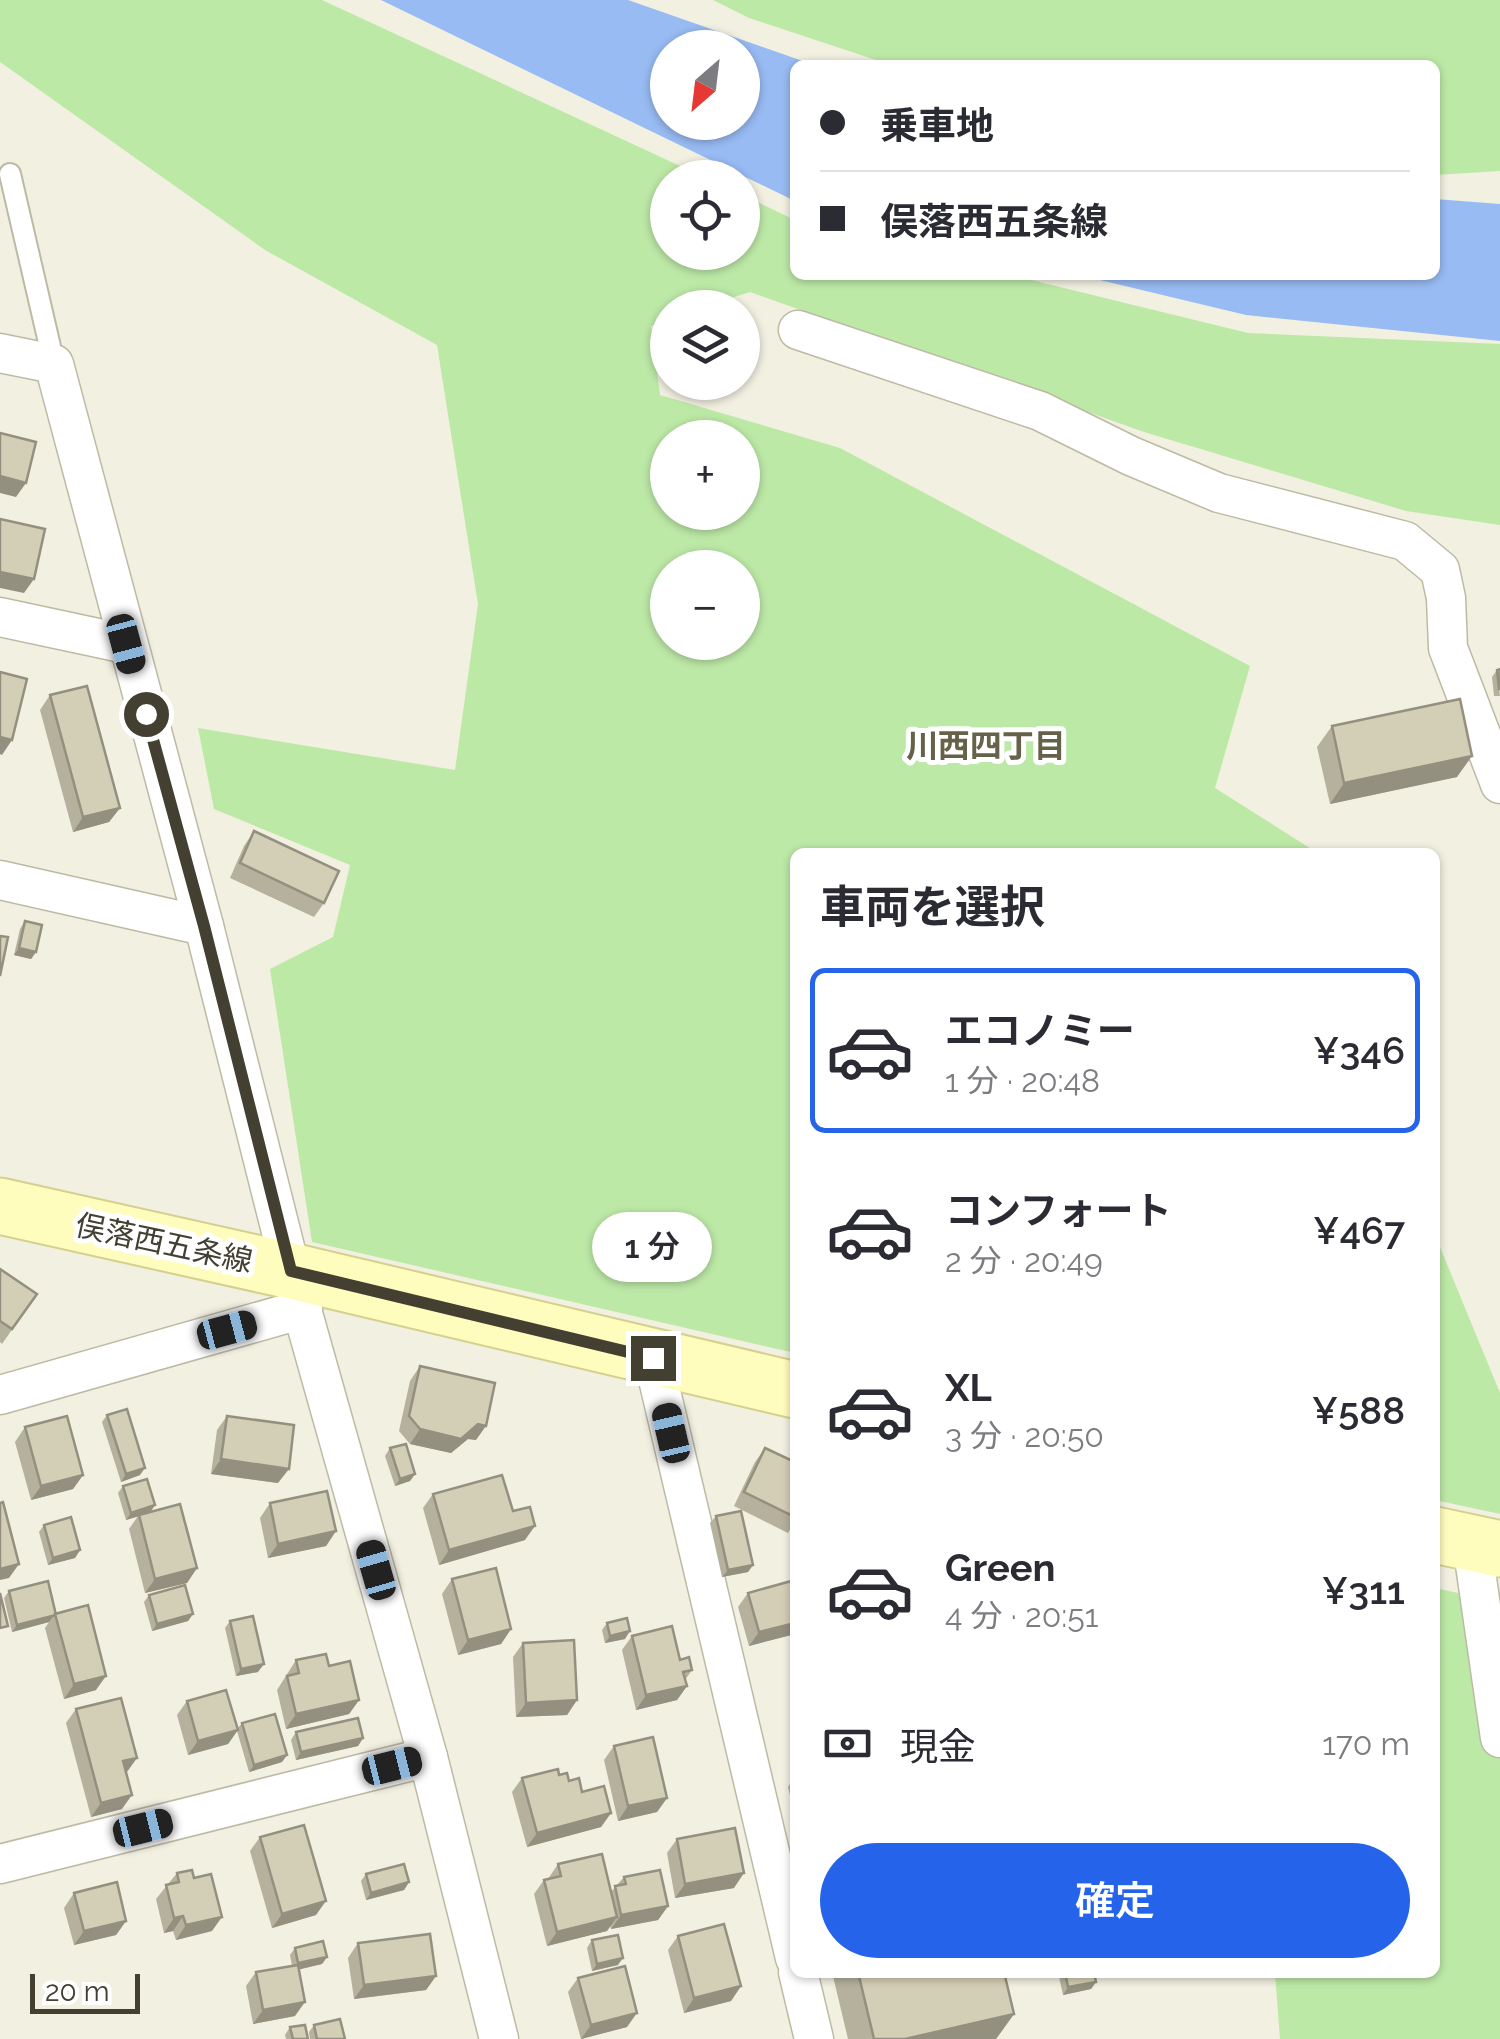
<!DOCTYPE html>
<html lang="ja">
<head>
<meta charset="utf-8">
<style>
  body { margin:0; font-family:Raleway,"Noto Sans JP",sans-serif; background:#f2f2f3; color:#2b2b33; height:100vh; display:flex; flex-direction:column; font-size:38px; white-space:nowrap }
  * { box-sizing:border-box; margin:0 }
  p { font-size:32px; color:#7c7c81 }
  .icon { flex:none; width:55px; height:55px; fill:none; stroke:currentColor; stroke-width:2; stroke-linecap:round; stroke-linejoin:round }
  .map { position:relative; flex:1; overflow:hidden }
  .panel { position:absolute; left:790px; top:848px; width:650px; height:1130px; display:flex; flex-direction:column; background:#fff; border-radius:15px; box-shadow:0 2px 8px #0004 }
  .panel>* { flex:none }
  .hud { position:absolute; left:790px; top:60px; width:650px; height:220px; border-radius:15px; box-shadow:0 2px 8px #0004; display:grid; align-content:center; height:220px; padding:0 30px; background:#fff }
  .needle { width:65px; rotate:208deg }
  .tools { position:absolute; left:650px; top:30px; display:grid; gap:20px }
  .tools a { display:grid; place-items:center; width:110px; height:110px; border-radius:50%; background:#fff; box-shadow:0 2px 8px #0004; font-size:50px }
  .scale { position:absolute; left:30px; bottom:25px; width:110px; box-sizing:border-box; padding-left:10px; border:5px solid #434032; border-top:0; font-size:28px; line-height:35px; white-space:nowrap; color:#434032; -webkit-text-stroke:8px #fff; paint-order:stroke }
  .end { position:absolute; width:45px; height:45px; margin:-22px; border:12px solid #434032; background:#fff; box-shadow:0 0 0 5px #fff }
  .from { border-radius:50% }
  .bubble { position:absolute; height:70px; border-radius:35px; background:#fff; box-shadow:0 2px 8px #0004; font-size:32px; font-weight:600; line-height:70px; text-align:center }
  .car { position:absolute; width:30px; height:60px; margin:-30px -15px; border-radius:12px; box-shadow:0 0 8px 2px #0007; background:linear-gradient(#222 24%,#8ab4d8 0 40%,#222 0 76%,#8ab4d8 0 86%,#222 0) }
  .hud b { display:flex; align-items:center; gap:35px; height:95px; font-size:38px }
  .hud b+b { border-top:2px solid #e1e1e2 }
  .hud i { width:25px; height:25px; background:#2b2b33 }
  ul { padding:0; list-style:none }
  li { display:flex; align-items:center; gap:30px; height:165px; margin:0 20px 15px; padding:0 10px; border:5px solid transparent; border-radius:15px }
  li div { flex:1 }
  li b { display:block; font-size:38px }
  li em { font-style:normal; font-weight:600 }
  li.selected { border-color:#2563eb }
  li>.icon { width:90px; height:90px; stroke-width:1.5 }
  h2 { padding:0 30px; font-size:45px; line-height:120px }
  .pay { display:flex; align-items:center; gap:25px; height:110px; padding:0 30px; font-size:38px }
  .pay p { margin-inline-start:auto }
  .action { display:flex; gap:20px; margin-top:auto; padding:20px 30px }
  .action a { flex:1; height:115px; border-radius:60px; background:#2563eb; color:#fff; font-size:40px; font-weight:600; line-height:115px; text-align:center }
  .map>svg:first-child { display:block }
</style>
</head>
<body>
<div class="map">
<svg width="1500" height="2039" viewBox="0 0 1500 2039">
  <rect width="100%" height="100%" fill="#f2f0e1"/>
  <g fill="#bde9a7" fill-rule="evenodd">
    <path d="M0 0H322L704 177 668 178V252H742L743 195 795 220V275H1011L1248 333 1500 344V525L1406 511 1144 432 750 292 703 307 668 308 667 320 651 326 660 395 840 448 1250 666 1215 788 1316 852H795V1353L312 1242 270 969 333 937 350 865 214 809 198 728 455 770 478 604 437 345 265 250 0 62ZM668 438H742V512H668ZM668 568H742V642H668Z"/>
    <polygon points="713,0 1500,0 1500,171 1435,175 1435,65 891,65 749,18"/>
    <polygon points="1435,1235 1500,1393 1500,1514 1435,1500"/>
    <polygon points="1435,1588 1500,1602 1500,2039 1280,2039 1275,1973 1435,1972"/>
  </g>
  <g fill="#98bbf3" fill-rule="evenodd">
    <path d="M381 0H628L814 65H795V201ZM668 48H742V122H668Z"/>
    <polygon points="1435,199 1500,204 1500,341 1246,315 1079,275 1435,275"/>
  </g>
  <g fill="none" stroke-linecap="round" stroke-linejoin="round">
    <g stroke="#bdbaa4" stroke-width="24">
      <polyline id="service" points="10,174 54,364"/>
    </g>
    <g stroke="#bdbaa4" stroke-width="41">
      <g id="minor">
        <polyline points="798,330 1040,411 1131,456 1219,493 1405,541 1440,570 1446,598 1448,648 1500,784"/>
        <polyline points="0,353 54,364 204,926 291,1271 428,1757 499,2039"/>
        <polyline points="0,617 126,644"/>
        <polyline points="0,880 204,926"/>
        <polyline points="653,1358 795,1958"/>
        <polyline points="0,1395 303,1309"/>
        <polyline points="1472,1544 1500,1738"/>
        <polyline points="0,1864 428,1757"/>
        <polyline points="798,1972 814,2039"/>
      </g>
    </g>
    <g stroke="#d4d08e" stroke-width="59">
      <g id="secondary">
        <polyline points="0,1206 291,1271 795,1390"/>
        <polyline points="1435,1535 1500,1549"/>
      </g>
    </g>
    <use href="#service" stroke="#fff" stroke-width="20"/>
    <use href="#minor" stroke="#fff" stroke-width="38"/>
    <use href="#secondary" stroke="#fffdbe" stroke-width="55"/>
  </g>
  <g fill="#b5b19d">
    <polygon points="1497,670 1500,696 1494,696 1492,677"/>
    <polygon points="50,695 120,808 109,822 73,832 40,710"/>
    <polygon points="1332,726 1457,777 1330,804 1317,747"/>
    <polygon points="254,831 324,903 314,917 230,878 244,846"/>
    <polygon points="25,921 36,952 31,959 14,955 20,929"/>
    <polygon points="0,1269 37,1294 2,1344 0,1342"/>
    <polygon points="420,1366 476,1440 468,1439 451,1453 410,1444 399,1431 410,1381"/>
    <polygon points="107,1415 140,1475 121,1482 102,1422"/>
    <polygon points="227,1416 278,1483 211,1474 217,1430"/>
    <polygon points="25,1427 83,1475 73,1489 31,1500 15,1442"/>
    <polygon points="390,1448 415,1474 410,1481 395,1486 385,1456"/>
    <polygon points="765,1448 795,1462 795,1522 788,1533 734,1506 755,1462"/>
    <polygon points="123,1486 151,1512 197,1568 187,1583 145,1593 129,1529 138,1516 126,1520 118,1493"/>
    <polygon points="433,1494 513,1511 525,1540 439,1565 423,1508"/>
    <polygon points="270,1503 336,1531 326,1546 268,1558 260,1518"/>
    <polygon points="716,1516 753,1565 748,1572 722,1577 710,1523"/>
    <polygon points="44,1525 80,1550 75,1558 48,1565 39,1532"/>
    <polygon points="452,1579 511,1629 501,1644 458,1655 442,1594"/>
    <polygon points="9,1591 56,1613 96,1690 64,1699 45,1628 49,1622 12,1632 4,1598"/>
    <polygon points="748,1593 795,1634 749,1646 738,1607"/>
    <polygon points="149,1595 193,1614 188,1621 152,1631 144,1602"/>
    <polygon points="230,1621 258,1672 236,1676 225,1628"/>
    <polygon points="607,1623 625,1639 605,1643 602,1630"/>
    <polygon points="632,1636 680,1660 692,1670 685,1680 687,1686 677,1700 636,1710 622,1650"/>
    <polygon points="523,1643 577,1700 567,1715 516,1717 513,1657"/>
    <polygon points="296,1660 359,1700 349,1714 286,1729 277,1690"/>
    <polygon points="187,1701 237,1729 242,1723 287,1755 282,1762 249,1772 237,1731 228,1744 188,1755 177,1715"/>
    <polygon points="76,1709 126,1773 122,1809 91,1817 66,1723"/>
    <polygon points="296,1732 363,1738 358,1746 296,1760 291,1740"/>
    <polygon points="614,1746 667,1798 657,1812 618,1821 604,1760"/>
    <polygon points="559,1775 611,1813 601,1827 527,1847 512,1792 522,1778"/>
    <polygon points="795,1777 795,1817 788,1787"/>
    <polygon points="260,1837 316,1915 272,1928 250,1851"/>
    <polygon points="677,1839 734,1888 675,1898 667,1853"/>
    <polygon points="558,1864 611,1892 624,1877 668,1906 658,1920 611,1929 610,1926 607,1931 547,1946 534,1894 544,1880 548,1879"/>
    <polygon points="177,1873 194,1878 212,1931 176,1940 173,1931 164,1933 156,1899"/>
    <polygon points="366,1874 409,1882 404,1890 366,1900 361,1881"/>
    <polygon points="74,1893 126,1921 116,1935 74,1945 64,1908"/>
    <polygon points="678,1936 741,1986 731,2001 684,2013 668,1950"/>
    <polygon points="592,1940 618,1965 592,1971 587,1948"/>
    <polygon points="358,1943 436,1976 426,1990 354,1999 348,1958"/>
    <polygon points="295,1948 327,1957 322,1964 299,1969 295,2016 253,2024 246,1986 256,1972 292,1966 290,1955"/>
    <polygon points="832,1972 1004,1972 1014,2014 996,2039 848,2039"/>
    <polygon points="1058,1972 1094,1972 1096,1982 1091,1989 1063,1995"/>
    <polygon points="578,1978 627,2027 581,2039 568,1992"/>
    <polygon points="314,2025 345,2039 310,2039 309,2032"/>
    <polygon points="290,2027 308,2039 286,2039 285,2035"/>
  </g>
  <g fill="#94907f">
    <polygon points="0,476 26,483 16,497 0,493"/>
    <polygon points="0,572 34,579 24,593 0,588"/>
    <polygon points="0,737 12,740 2,755 0,754"/>
    <polygon points="1472,756 1457,777 1330,804 1344,783"/>
    <polygon points="120,808 109,822 73,832 83,817"/>
    <polygon points="19,948 36,952 31,959 14,955"/>
    <polygon points="478,1424 486,1426 476,1440 468,1439 451,1453 410,1444 420,1429"/>
    <polygon points="221,1459 289,1469 278,1483 211,1474"/>
    <polygon points="145,1468 140,1475 121,1482 126,1474"/>
    <polygon points="415,1474 410,1481 395,1486 400,1479"/>
    <polygon points="83,1475 73,1489 31,1500 41,1486"/>
    <polygon points="155,1505 150,1513 126,1520 131,1513"/>
    <polygon points="535,1526 525,1540 439,1565 449,1550"/>
    <polygon points="336,1531 326,1546 268,1558 278,1544"/>
    <polygon points="80,1550 75,1558 48,1565 53,1558"/>
    <polygon points="19,1564 9,1578 0,1580 0,1569"/>
    <polygon points="753,1565 748,1572 722,1577 728,1570"/>
    <polygon points="197,1568 187,1583 145,1593 155,1579"/>
    <polygon points="193,1614 188,1621 152,1631 157,1624"/>
    <polygon points="54,1615 49,1622 12,1632 17,1625"/>
    <polygon points="795,1623 795,1634 749,1646 759,1632"/>
    <polygon points="511,1629 501,1644 458,1655 468,1640"/>
    <polygon points="630,1631 625,1639 605,1643 610,1636"/>
    <polygon points="264,1664 258,1672 236,1676 241,1669"/>
    <polygon points="106,1676 96,1690 64,1699 74,1684"/>
    <polygon points="687,1686 677,1700 636,1710 646,1695"/>
    <polygon points="359,1700 349,1714 286,1729 296,1714"/>
    <polygon points="577,1700 567,1715 516,1717 526,1703"/>
    <polygon points="238,1730 228,1744 188,1755 198,1741"/>
    <polygon points="363,1738 358,1746 296,1760 301,1752"/>
    <polygon points="287,1755 282,1762 249,1772 254,1765"/>
    <polygon points="137,1758 127,1772 123,1761"/>
    <polygon points="132,1795 122,1809 91,1817 101,1803"/>
    <polygon points="667,1798 657,1812 618,1821 628,1806"/>
    <polygon points="611,1813 601,1827 527,1847 537,1833"/>
    <polygon points="744,1873 734,1888 675,1898 685,1884"/>
    <polygon points="409,1882 404,1890 366,1900 371,1893"/>
    <polygon points="326,1901 316,1915 272,1928 282,1914"/>
    <polygon points="668,1906 658,1920 611,1929 621,1915"/>
    <polygon points="183,1916 173,1931 164,1933 174,1918"/>
    <polygon points="222,1917 212,1931 176,1940 186,1925"/>
    <polygon points="617,1917 607,1931 547,1946 557,1932"/>
    <polygon points="126,1921 116,1935 74,1945 84,1931"/>
    <polygon points="327,1957 322,1964 293,1971 298,1963"/>
    <polygon points="623,1958 618,1965 592,1971 597,1964"/>
    <polygon points="436,1976 426,1990 354,1999 364,1985"/>
    <polygon points="1096,1982 1091,1989 1063,1995 1068,1987"/>
    <polygon points="741,1986 731,2001 684,2013 694,1998"/>
    <polygon points="305,2002 295,2016 253,2024 263,2010"/>
    <polygon points="637,2013 627,2027 581,2039 591,2025"/>
    <polygon points="1014,2014 996,2039 905,2039"/>
  </g>
  <g fill="#d3ceb6" stroke="#94907f" stroke-width="2.5">
    <polygon points="0,433 36,442 26,483 0,476"/>
    <polygon points="0,519 45,529 34,579 0,572"/>
    <polygon points="1500,669 1500,689 1499,689 1497,670"/>
    <polygon points="0,672 27,679 12,740 0,737"/>
    <polygon points="87,686 120,808 83,817 50,695"/>
    <polygon points="1460,699 1472,756 1344,783 1332,726"/>
    <polygon points="254,831 339,871 324,903 240,863"/>
    <polygon points="25,921 42,925 36,952 19,948"/>
    <polygon points="0,936 8,937 0,976"/>
    <polygon points="0,1269 37,1294 12,1329 0,1321"/>
    <polygon points="420,1366 495,1383 486,1426 478,1424 461,1439 420,1429 409,1416"/>
    <polygon points="127,1409 145,1468 126,1474 107,1415"/>
    <polygon points="67,1416 83,1475 41,1486 25,1427"/>
    <polygon points="227,1416 294,1425 289,1469 221,1459"/>
    <polygon points="406,1444 415,1474 400,1479 390,1448"/>
    <polygon points="765,1448 795,1462 795,1517 744,1492"/>
    <polygon points="502,1475 513,1511 530,1507 535,1526 449,1550 433,1494"/>
    <polygon points="147,1479 155,1505 131,1513 123,1486"/>
    <polygon points="327,1491 336,1531 278,1544 270,1503"/>
    <polygon points="3,1502 19,1564 0,1569 0,1503"/>
    <polygon points="180,1504 197,1568 155,1579 139,1515"/>
    <polygon points="741,1511 753,1565 728,1570 716,1516"/>
    <polygon points="71,1517 80,1550 53,1558 44,1525"/>
    <polygon points="496,1568 511,1629 468,1640 452,1579"/>
    <polygon points="795,1580 795,1623 759,1632 748,1593"/>
    <polygon points="48,1581 56,1615 17,1625 9,1591"/>
    <polygon points="185,1585 193,1614 157,1624 149,1595"/>
    <polygon points="0,1593 8,1626 0,1628"/>
    <polygon points="88,1605 106,1676 74,1684 55,1614"/>
    <polygon points="253,1616 264,1664 241,1669 230,1621"/>
    <polygon points="627,1618 630,1631 610,1636 607,1623"/>
    <polygon points="672,1626 680,1660 689,1657 692,1670 683,1672 687,1686 646,1695 632,1636"/>
    <polygon points="574,1640 577,1700 526,1703 523,1643"/>
    <polygon points="326,1654 329,1666 350,1661 359,1700 296,1714 287,1676 299,1673 296,1660"/>
    <polygon points="226,1690 238,1730 198,1741 187,1701"/>
    <polygon points="121,1698 137,1758 123,1761 132,1795 101,1803 76,1709"/>
    <polygon points="275,1714 287,1755 254,1765 242,1723"/>
    <polygon points="358,1718 363,1738 301,1752 296,1732"/>
    <polygon points="653,1737 667,1798 628,1806 614,1746"/>
    <polygon points="558,1769 559,1775 567,1773 569,1781 579,1778 582,1792 604,1786 611,1813 537,1833 522,1778"/>
    <polygon points="304,1825 326,1901 282,1914 260,1837"/>
    <polygon points="735,1828 744,1873 685,1884 677,1839"/>
    <polygon points="602,1854 617,1917 557,1932 544,1880 561,1876 558,1864"/>
    <polygon points="404,1864 409,1882 371,1893 366,1874"/>
    <polygon points="192,1870 194,1878 211,1874 222,1917 186,1925 183,1916 174,1918 166,1885 179,1882 177,1873"/>
    <polygon points="660,1870 668,1906 621,1915 615,1886 626,1884 624,1877"/>
    <polygon points="117,1882 126,1921 84,1931 74,1893"/>
    <polygon points="724,1924 741,1986 694,1998 678,1936"/>
    <polygon points="430,1934 436,1976 364,1985 358,1943"/>
    <polygon points="618,1935 623,1958 597,1964 592,1940"/>
    <polygon points="323,1941 327,1957 298,1963 295,1948"/>
    <polygon points="298,1965 305,2002 263,2010 256,1972"/>
    <polygon points="625,1966 637,2013 591,2025 578,1978"/>
    <polygon points="858,1972 1004,1972 1014,2014 905,2039 874,2039"/>
    <polygon points="1065,1972 1094,1972 1096,1982 1068,1987"/>
    <polygon points="340,2019 345,2039 317,2039 314,2025"/>
    <polygon points="305,2025 308,2039 293,2039 290,2027"/>
  </g>
  <g fill="none" stroke-linecap="round" stroke-linejoin="round">
    <polyline stroke="#434032" stroke-width="12" points="146,714 204,926 291,1271 653,1358"/>
  </g>
  <g text-anchor="middle" dominant-baseline="central" stroke-width="10" stroke-linejoin="round" paint-order="stroke">
    <g font-size="30" fill="#434032" stroke="#fff">
      <text transform="translate(164 1243) rotate(12)">俣落西五条線</text>
    </g>
    <g font-size="32" font-weight="bold" fill="#666149" stroke="#fff">
      <text x="986" y="745">川西四丁目</text>
    </g>
  </g>
</svg>
<div class="tools">
<a><svg class="needle" viewBox="-14 -14 28 28"><path d="M0-13l5 13h-10z" fill="#e53935"/><path d="M0 13l5-13h-10z" fill="#7c7c81"/></svg></a>
<a><svg class="icon" aria-label="locate" viewBox="0 0 24 24"><circle cx="12" cy="12" r="6"/><path d="M12 2v4M12 18v4M2 12h4M18 12h4"/></svg></a>
<a><svg class="icon" aria-label="layers" viewBox="0 0 24 24"><path d="M12 4l9 5-9 5-9-5zM3 14l9 5 9-5"/></svg></a>
<a>+</a>
<a>−</a>
</div>
<div class="scale">20 m</div>
<i class="end from" style="left:146px;top:714px"></i>
<i class="end" style="left:653px;top:1358px"></i>
<div class="bubble" style="left:592px;top:1212px;width:120px">1 分</div>
<i class="car" style="left:126px;top:644px;rotate:165deg"></i>
<i class="car" style="left:227px;top:1330px;rotate:75deg"></i>
<i class="car" style="left:671px;top:1433px;rotate:347deg"></i>
<i class="car" style="left:376px;top:1570px;rotate:344deg"></i>
<i class="car" style="left:392px;top:1766px;rotate:76deg"></i>
<i class="car" style="left:143px;top:1828px;rotate:76deg"></i>
<div class="hud">
<b><i class="from"></i>乗車地</b>
<b><i></i>俣落西五条線</b>
</div>
<section class="panel">
<h2>車両を選択</h2>
<ul>
<li class="selected"><svg class="icon" aria-label="car" viewBox="0 0 24 24"><path d="M5 17H2v-5l4-1 3-4h7l3 4 3 1v5h-3M9 17h6M6 11h13"/><circle cx="7" cy="17" r="2"/><circle cx="17" cy="17" r="2"/></svg><div><b>エコノミー</b><p>1 分 · 20:48</p></div><em>¥346</em></li>
<li><svg class="icon" aria-label="car" viewBox="0 0 24 24"><path d="M5 17H2v-5l4-1 3-4h7l3 4 3 1v5h-3M9 17h6M6 11h13"/><circle cx="7" cy="17" r="2"/><circle cx="17" cy="17" r="2"/></svg><div><b>コンフォート</b><p>2 分 · 20:49</p></div><em>¥467</em></li>
<li><svg class="icon" aria-label="car" viewBox="0 0 24 24"><path d="M5 17H2v-5l4-1 3-4h7l3 4 3 1v5h-3M9 17h6M6 11h13"/><circle cx="7" cy="17" r="2"/><circle cx="17" cy="17" r="2"/></svg><div><b>XL</b><p>3 分 · 20:50</p></div><em>¥588</em></li>
<li><svg class="icon" aria-label="car" viewBox="0 0 24 24"><path d="M5 17H2v-5l4-1 3-4h7l3 4 3 1v5h-3M9 17h6M6 11h13"/><circle cx="7" cy="17" r="2"/><circle cx="17" cy="17" r="2"/></svg><div><b>Green</b><p>4 分 · 20:51</p></div><em>¥311</em></li>
</ul>
<div class="pay"><svg class="icon" aria-label="cash" viewBox="0 0 24 24"><path d="M3 7h18v10H3z"/><circle cx="12" cy="12" r="2"/></svg>現金<p>170 m</p></div>
<div class="action"><a>確定</a></div>
</section>
</div>
</body>
</html>
